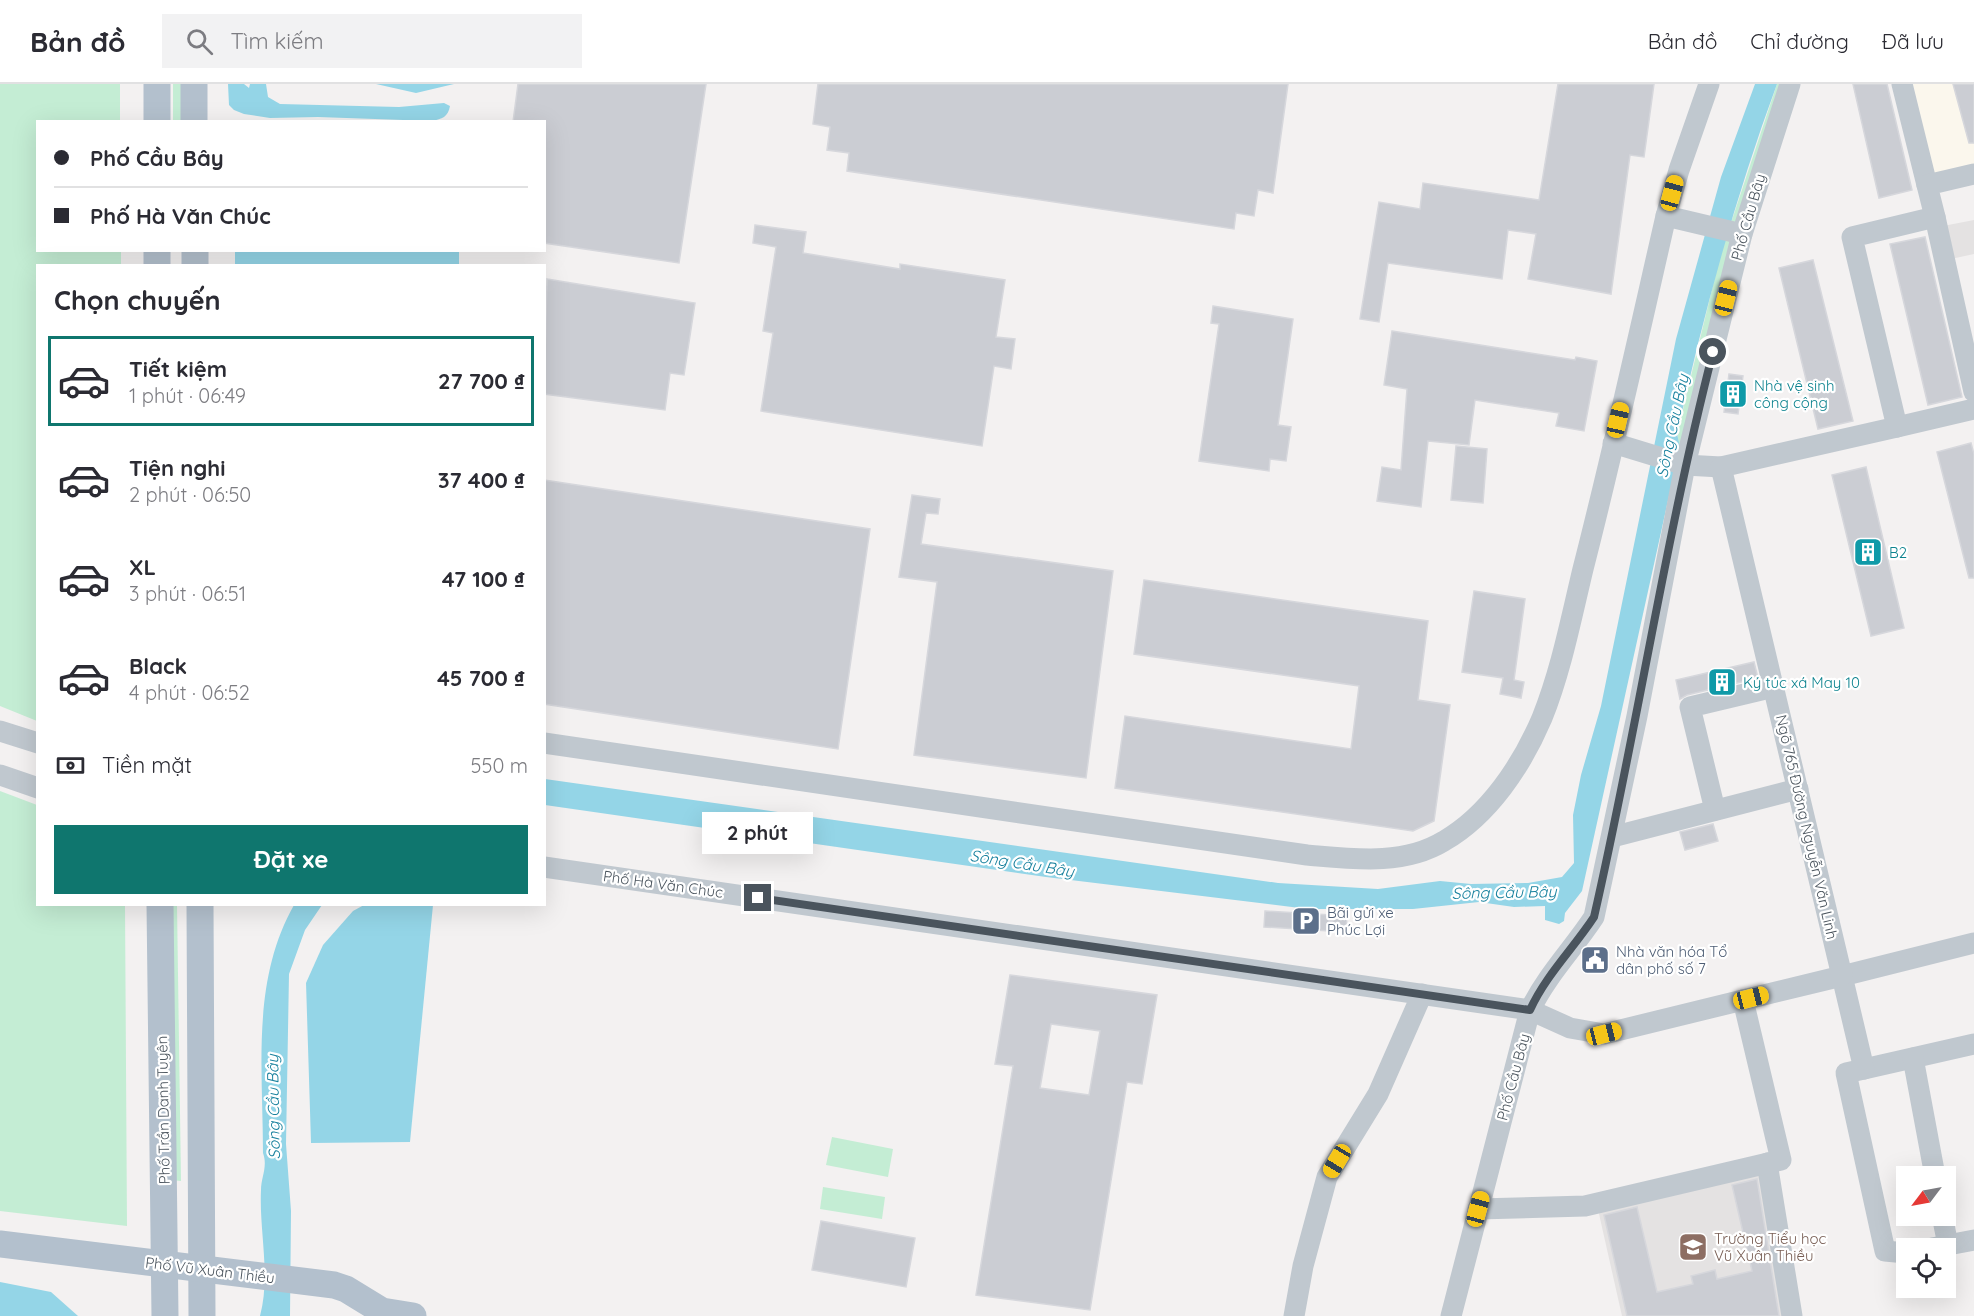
<!DOCTYPE html>
<html lang="vi">
<head>
<meta charset="utf-8">
<style>
  body { margin:0; font-family:Quicksand,sans-serif; background:#f2f2f3; color:#2b2b33; height:100vh; display:flex; flex-direction:column; font-size:22px; white-space:nowrap }
  * { box-sizing:border-box; margin:0 }
  p { font-size:20px; color:#7c7c81 }
  .icon { flex:none; width:33px; height:33px; fill:none; stroke:currentColor; stroke-width:2; stroke-linecap:round; stroke-linejoin:round }
  .map { position:relative; flex:1; overflow:hidden }
  .sheet { position:absolute; left:36px; top:180px; width:510px; height:642px; display:flex; flex-direction:column; background:#fff; border-radius:0px; box-shadow:0 6px 24px #0002 }
  .sheet>* { flex:none }
  .banner { position:absolute; left:36px; top:36px; width:510px; height:132px; border-radius:0px; box-shadow:0 6px 24px #0002; display:grid; align-content:center; height:132px; padding:0 18px; background:#fff }
  .needle { width:39px; rotate:238deg }
  .fabs { position:absolute; left:1896px; top:1082px; display:grid; gap:12px }
  .fabs a { display:grid; place-items:center; width:60px; height:60px; border-radius:0px; background:#fff; box-shadow:0 6px 24px #0002; font-size:30px }
  .end { position:absolute; width:27px; height:27px; margin:-14px; border:8px solid #4a545d; background:#fff; box-shadow:0 0 0 3px #fff }
  .from { border-radius:50% }
  .bubble { position:absolute; height:42px; border-radius:0px; background:#fff; box-shadow:0 6px 24px #0002; font-size:20px; font-weight:800; line-height:42px; text-align:center }
  .car { position:absolute; width:18px; height:36px; margin:-18px -9px; border-radius:8px; box-shadow:0 0 4px 2px #0007; background:linear-gradient(#f5c518 24%,#345 0 40%,#f5c518 0 76%,#345 0 86%,#f5c518 0) }
  .banner b { display:flex; align-items:center; gap:21px; height:57px; font-size:22px }
  .banner b+b { border-top:2px solid #e1e1e2 }
  .banner i { width:15px; height:15px; background:#2b2b33 }
  ul { padding:0; list-style:none }
  li { display:flex; align-items:center; gap:18px; height:90px; margin:0 12px 9px; padding:0 6px; border:3px solid transparent; border-radius:0px }
  li div { flex:1 }
  li b { display:block; font-size:22px }
  li em { font-style:normal; font-weight:800 }
  li.current { border-color:#0f766e }
  li>.icon { width:54px; height:54px; stroke-width:1.5 }
  h2 { padding:0 18px; font-size:27px; line-height:72px }
  .pay { display:flex; align-items:center; gap:15px; height:66px; padding:0 18px; font-size:22px }
  .pay p { margin-inline-start:auto }
  .button { display:flex; gap:12px; margin-top:auto; padding:12px 18px }
  .button a { flex:1; height:69px; border-radius:0px; background:#0f766e; color:#fff; font-size:24px; font-weight:800; line-height:69px; text-align:center }
  header { display:flex; align-items:center; gap:36px; box-sizing:border-box; height:84px; padding:0 30px; background:#fff; border-bottom:2px solid #e1e1e2 }
  header strong { font-size:28px }
  nav { display:flex; gap:33px; margin-inline-start:auto; font-size:21px }
  .search { width:420px; height:54px; background:#f2f2f3; display:flex; align-items:center; gap:15px; box-sizing:border-box; padding:0 21px; border-radius:0px; color:#7c7c81; font-size:22px }
  .map>svg:first-child { display:block }
</style>
</head>
<body>
<header>
<strong>Bản đồ</strong>
<div class="search"><svg class="icon" aria-label="search" viewBox="0 0 24 24"><circle cx="10" cy="10" r="6"/><path d="M15 15l6 6"/></svg>Tìm kiếm</div>
<nav><a>Bản đồ</a><a>Chỉ đường</a><a>Đã lưu</a></nav>
</header>
<div class="map">
<svg width="1974" height="1232" viewBox="0 0 1974 1232">
  <rect width="100%" height="100%" fill="#f3f1f1"/>
  <polygon fill="#fbf7ed" points="1913,0 1974,0 1974,81 1933,90"/>
  <g fill="#e4e2e2">
    <polygon points="1974,136 1974,170 1951,175 1943,142"/>
    <polygon points="1762,1082 1791,1232 1622,1232 1597,1121"/>
  </g>
  <g fill="#c4edd4">
    <polygon points="0,0 120,0 120,37 38,38 38,166 121,167 121,181 38,182 37,637 0,622"/>
    <rect x="173" y="0" width="9" height="37"/>
    <polygon points="1777,0 1785,0 1680,362 1677,350 1720,172"/>
    <polygon points="0,707 37,721 38,820 125,821 127,1142 0,1127"/>
    <polygon points="169,821 177,821 181,1097 170,1096"/>
    <polygon points="832,1053 893,1065 888,1093 826,1081"/>
    <polygon points="823,1103 885,1113 882,1135 820,1125"/>
  </g>
  <g fill="#94d5e7">
    <path d="M228 0H244L249 4 250 0H266L268 13 280 20 399 23 444 19 450 22C448 33 442 35 432 37L318 33 270 34 244 30 234 26 229 21Z"/>
    <polygon points="376,0 454,0 416,9"/>
    <path d="M1755 0H1777C1735 114 1703 231 1677 350L1680 362 1582 807 1565 829 1564 837 1559 840 1545 836V822L1514 823 1479 818 1413 825H1308L1046 793 545 721V695L1278 799 1378 805 1440 797 1471 800 1528 799 1562 793 1574 779 1573 731 1581 691 1601 622 1676 255 1721 93Z"/>
    <rect x="235" y="167" width="224" height="14"/>
    <path d="M294 821H322L305 846 289 890 286 1060 291 1127 290 1232H260C271 1191 259 1147 261 1106 261 1093 268 1083 263 1069 263 985 251 897 294 821Z"/>
    <polygon points="364,821 433,821 410,1058 311,1059 306,899 323,861 353,827"/>
    <polygon points="0,1198 51,1208 78,1232 0,1232"/>
  </g>
  <g fill="#cbcdd3" stroke="#d6d7dc" stroke-width="1.5" fill-rule="evenodd">
    <polygon points="518,0 706,0 679,179 544,159 544,38 513,38"/>
    <polygon points="818,0 1288,0 1273,109 1258,106 1254,132 1236,129 1234,145 847,87 849,69 827,66 830,43 813,40"/>
    <polygon points="1558,0 1654,0 1644,73 1630,71 1611,210 1528,195 1536,150 1508,146 1502,195 1388,179 1379,238 1360,235 1379,118 1420,125 1423,99 1539,116"/>
    <polygon points="1853,0 1887,0 1912,106 1879,114"/>
    <polygon points="1953,0 1974,0 1974,59 1969,59"/>
    <polygon points="755,141 806,148 803,169 900,185 900,180 1005,196 996,253 1015,255 1011,285 994,282 982,362 761,327 773,249 763,247 776,163 753,159"/>
    <polygon points="1925,153 1962,313 1928,321 1890,160"/>
    <polygon points="1813,176 1853,337 1818,345 1779,184"/>
    <polygon points="547,195 695,219 684,291 670,289 665,326 544,310"/>
    <polygon points="1213,222 1293,235 1278,341 1291,343 1286,377 1270,375 1269,387 1199,377 1219,240 1211,239"/>
    <polygon points="1392,247 1575,276 1576,273 1597,277 1584,347 1556,342 1559,329 1475,316 1469,361 1428,357 1421,423 1377,417 1382,383 1401,386 1407,305 1384,301"/>
    <polygon points="1729,290 1743,292 1738,330 1724,328"/>
    <polygon points="1971,359 1974,370 1974,494 1969,494 1937,368"/>
    <polygon points="1456,362 1487,365 1483,419 1451,416"/>
    <polygon points="1866,383 1904,544 1871,552 1832,391"/>
    <polygon points="544,396 870,445 838,665 544,620"/>
    <polygon points="912,411 940,415 938,430 926,429 921,460 1113,487 1086,694 914,671 937,498 899,493"/>
    <polygon points="1144,496 1428,537 1418,616 1450,621 1434,737 1413,747 1115,704 1125,632 1351,665 1359,602 1134,570"/>
    <polygon points="1474,507 1525,515 1514,596 1524,598 1521,614 1500,610 1503,594 1462,588"/>
    <polygon points="1754,578 1758,594 1687,611 1680,615 1676,596"/>
    <polygon points="1713,740 1718,757 1685,766 1680,748"/>
    <polygon points="1265,827 1347,832 1346,848 1264,843"/>
    <path d="M1010 891 1157 911 1142 1000 1127 998 1090 1226 976 1211 1013 982 995 980ZM1051 940 1100 947 1089 1011 1040 1004Z"/>
    <polygon points="1757,1095 1779,1232 1627,1232 1604,1131 1637,1123 1657,1208 1693,1200 1691,1192 1715,1186 1717,1195 1752,1187 1732,1101"/>
    <polygon points="821,1137 915,1154 906,1203 812,1186"/>
  </g>
  <g fill="none" stroke-linecap="round" stroke-linejoin="round">
    <g stroke="#c0c8cf" stroke-width="21">
      <polyline points="1902,0 1927,101"/>
      <polyline points="1666,132 1742,150"/>
      <polyline points="1935,133 1974,308"/>
      <polyline points="1897,343 1974,325"/>
      <polyline points="1613,359 1685,381 1721,383"/>
      <polyline points="0,647 38,659"/>
      <path d="M544 659 1307 771C1353 775 1403 782 1444 757 1489 731 1522 681 1542 634 1561 587 1571 535 1583 485 1613 368 1639 250 1666 132L1679 86 1709 0"/>
      <polyline points="0,691 38,704"/>
      <polyline points="1715,726 1690,623 1774,603"/>
      <polyline points="1612,753 1798,705"/>
      <polyline points="544,783 1530,926 1570,944 1604,950 1743,916"/>
      <polyline points="1974,859 1842,892 1864,985 1974,960"/>
      <polyline points="1913,974 1935,1092"/>
      <polyline points="1864,985 1846,989 1885,1167 1906,1169"/>
      <polyline points="1767,1079 1792,1232"/>
      <polyline points="1478,1125 1585,1122 1781,1076 1743,916 1842,892 1721,383 1897,343 1852,153 1935,133 1927,101 1974,90"/>
      <polyline points="1942,1131 1948,1161"/>
      <polyline points="1932,1164 1974,1156"/>
      <polyline points="1294,1232 1303,1182 1327,1093 1378,1010 1422,910"/>
      <path d="M1451 1232 1530 926C1547 891 1573 865 1594 833L1637 632 1685 381 1742 150 1790 0"/>
    </g>
    <g stroke="#b3c0cd" stroke-width="27">
      <polyline points="157,0 157,38"/>
      <polyline points="194,0 194,38"/>
      <polyline points="157,166 157,182"/>
      <polyline points="195,166 195,182"/>
      <polyline points="160,820 165,1232"/>
      <polyline points="200,820 202,1232"/>
      <polyline points="0,1160 334,1201 346,1205 382,1227 413,1232"/>
    </g>
  </g>
  <g fill="none" stroke-linecap="round" stroke-linejoin="round">
    <path stroke="#4a545d" stroke-width="8" d="M758 814 1530 926C1546 891 1573 865 1594 833 1637 646 1665 455 1713 268"/>
  </g>
  <defs>
    <g id="building-square" transform="scale(1.5)"><rect x="-9" y="-9" width="18" height="18" rx="4" fill="#0f9aa8" stroke="#fff"/><path d="M-4-6H4V6H1V3H-1V6H-4ZM-2.5-4.3h1.7v1.8h-1.7ZM.8-4.3h1.7v1.8H.8ZM-2.5-1h1.7V.8h-1.7ZM.8-1h1.7V.8H.8Z" fill="#fff"/></g>
    <g id="parking-square" transform="scale(1.5)"><rect x="-9" y="-9" width="18" height="18" rx="4" fill="#5c6f8a" stroke="#fff"/><path d="M-3.5-5.5H1a3.5 3.5 0 0 1 0 7H-1V5.5H-3.5ZM-1-3.4V-.6H.8a1.4 1.4 0 0 0 0-2.8Z" fill="#fff"/></g>
    <g id="civic-square" transform="scale(1.5)"><rect x="-9" y="-9" width="18" height="18" rx="4" fill="#5c6f8a" stroke="#fff"/><path d="M-.6-6.5H3V-4.5H.6V-3L4-1V1h2V6H-6V1h2V-1L-.6-3ZM-1.2 2.5V6h2.4V2.5Z" fill="#fff"/></g>
    <g id="school-square" transform="scale(1.5)"><rect x="-9" y="-9" width="18" height="18" rx="4" fill="#8d6e63" stroke="#fff"/><path d="M0-5L7-2L0 1L-7-2ZM-4 1L0 2.5L4 1V4Q0 6-4 4Z" fill="#fff"/></g>
  </defs>
  <g fill-rule="evenodd">
    <use href="#building-square" x="1733" y="310"/>
    <use href="#building-square" x="1868" y="468"/>
    <use href="#building-square" x="1722" y="598"/>
    <use href="#parking-square" x="1306" y="837"/>
    <use href="#civic-square" x="1595" y="876"/>
    <use href="#school-square" x="1693" y="1163"/>
  </g>
  <g text-anchor="middle" dominant-baseline="central" stroke-width="4.5" stroke-linejoin="round" paint-order="stroke">
    <g font-size="15" fill="#4a545d" stroke="#fff">
      <text transform="translate(1748 133) rotate(-74)">Phố Cầu Bây</text>
      <text transform="translate(1807 743) rotate(77)">Ngõ 765 Đường Nguyễn Văn Linh</text>
      <text transform="translate(663 800) rotate(8)">Phố Hà Văn Chúc</text>
      <text transform="translate(1513 993) rotate(-75)">Phố Cầu Bây</text>
      <text transform="translate(163 1026) rotate(-91)">Phố Trần Danh Tuyên</text>
      <text transform="translate(210 1186) rotate(7)">Phố Vũ Xuân Thiều</text>
    </g>
    <g font-size="15" fill="#0d838f" stroke="#fff" text-anchor="start">
      <text x="1754" y="301">Nhà vệ sinh<tspan x="1754" dy="17">công cộng</tspan></text>
      <text x="1889" y="468">B2</text>
      <text x="1743" y="598">Ký túc xá May 10</text>
    </g>
    <g font-size="15" fill="#4e5e75" stroke="#fff" text-anchor="start">
      <text x="1327" y="828">Bãi gửi xe<tspan x="1327" dy="17">Phúc Lợi</tspan></text>
      <text x="1616" y="867">Nhà văn hóa Tổ<tspan x="1616" dy="17">dân phố số 7</tspan></text>
    </g>
    <g font-size="15" fill="#785e54" stroke="#fff" text-anchor="start">
      <text x="1714" y="1154">Trường Tiểu học<tspan x="1714" dy="17">Vũ Xuân Thiều</tspan></text>
    </g>
    <g font-size="16" font-style="italic" fill="#17809d" stroke="#fff">
      <text transform="translate(1672 342) rotate(-78)">Sông Cầu Bây</text>
      <text transform="translate(1022 779) rotate(9)">Sông Cầu Bây</text>
      <text transform="translate(1504 808) rotate(-1)">Sông Cầu Bây</text>
      <text transform="translate(273 1023) rotate(-91)">Sông Cầu Bây</text>
    </g>
  </g>
</svg>
<div class="fabs">
<a><svg class="needle" viewBox="-14 -14 28 28"><path d="M0-13l5 13h-10z" fill="#e53935"/><path d="M0 13l5-13h-10z" fill="#7c7c81"/></svg></a>
<a><svg class="icon" aria-label="locate" viewBox="0 0 24 24"><circle cx="12" cy="12" r="6"/><path d="M12 2v4M12 18v4M2 12h4M18 12h4"/></svg></a>
</div>
<i class="end from" style="left:1713px;top:268px"></i>
<i class="end" style="left:758px;top:814px"></i>
<div class="bubble" style="left:702px;top:728px;width:111px">2 phút</div>
<i class="car" style="left:1672px;top:109px;rotate:15deg"></i>
<i class="car" style="left:1726px;top:214px;rotate:14deg"></i>
<i class="car" style="left:1618px;top:336px;rotate:13deg"></i>
<i class="car" style="left:1751px;top:914px;rotate:76deg"></i>
<i class="car" style="left:1604px;top:950px;rotate:76deg"></i>
<i class="car" style="left:1337px;top:1077px;rotate:211deg"></i>
<i class="car" style="left:1478px;top:1125px;rotate:15deg"></i>
<div class="banner">
<b><i class="from"></i>Phố Cầu Bây</b>
<b><i></i>Phố Hà Văn Chúc</b>
</div>
<section class="sheet">
<h2>Chọn chuyến</h2>
<ul>
<li class="current"><svg class="icon" aria-label="car" viewBox="0 0 24 24"><path d="M5 17H2v-5l4-1 3-4h7l3 4 3 1v5h-3M9 17h6M6 11h13"/><circle cx="7" cy="17" r="2"/><circle cx="17" cy="17" r="2"/></svg><div><b>Tiết kiệm</b><p>1 phút · 06:49</p></div><em>27 700 ₫</em></li>
<li><svg class="icon" aria-label="car" viewBox="0 0 24 24"><path d="M5 17H2v-5l4-1 3-4h7l3 4 3 1v5h-3M9 17h6M6 11h13"/><circle cx="7" cy="17" r="2"/><circle cx="17" cy="17" r="2"/></svg><div><b>Tiện nghi</b><p>2 phút · 06:50</p></div><em>37 400 ₫</em></li>
<li><svg class="icon" aria-label="car" viewBox="0 0 24 24"><path d="M5 17H2v-5l4-1 3-4h7l3 4 3 1v5h-3M9 17h6M6 11h13"/><circle cx="7" cy="17" r="2"/><circle cx="17" cy="17" r="2"/></svg><div><b>XL</b><p>3 phút · 06:51</p></div><em>47 100 ₫</em></li>
<li><svg class="icon" aria-label="car" viewBox="0 0 24 24"><path d="M5 17H2v-5l4-1 3-4h7l3 4 3 1v5h-3M9 17h6M6 11h13"/><circle cx="7" cy="17" r="2"/><circle cx="17" cy="17" r="2"/></svg><div><b>Black</b><p>4 phút · 06:52</p></div><em>45 700 ₫</em></li>
</ul>
<div class="pay"><svg class="icon" aria-label="cash" viewBox="0 0 24 24"><path d="M3 7h18v10H3z"/><circle cx="12" cy="12" r="2"/></svg>Tiền mặt<p>550 m</p></div>
<div class="button"><a>Đặt xe</a></div>
</section>
</div>
</body>
</html>
